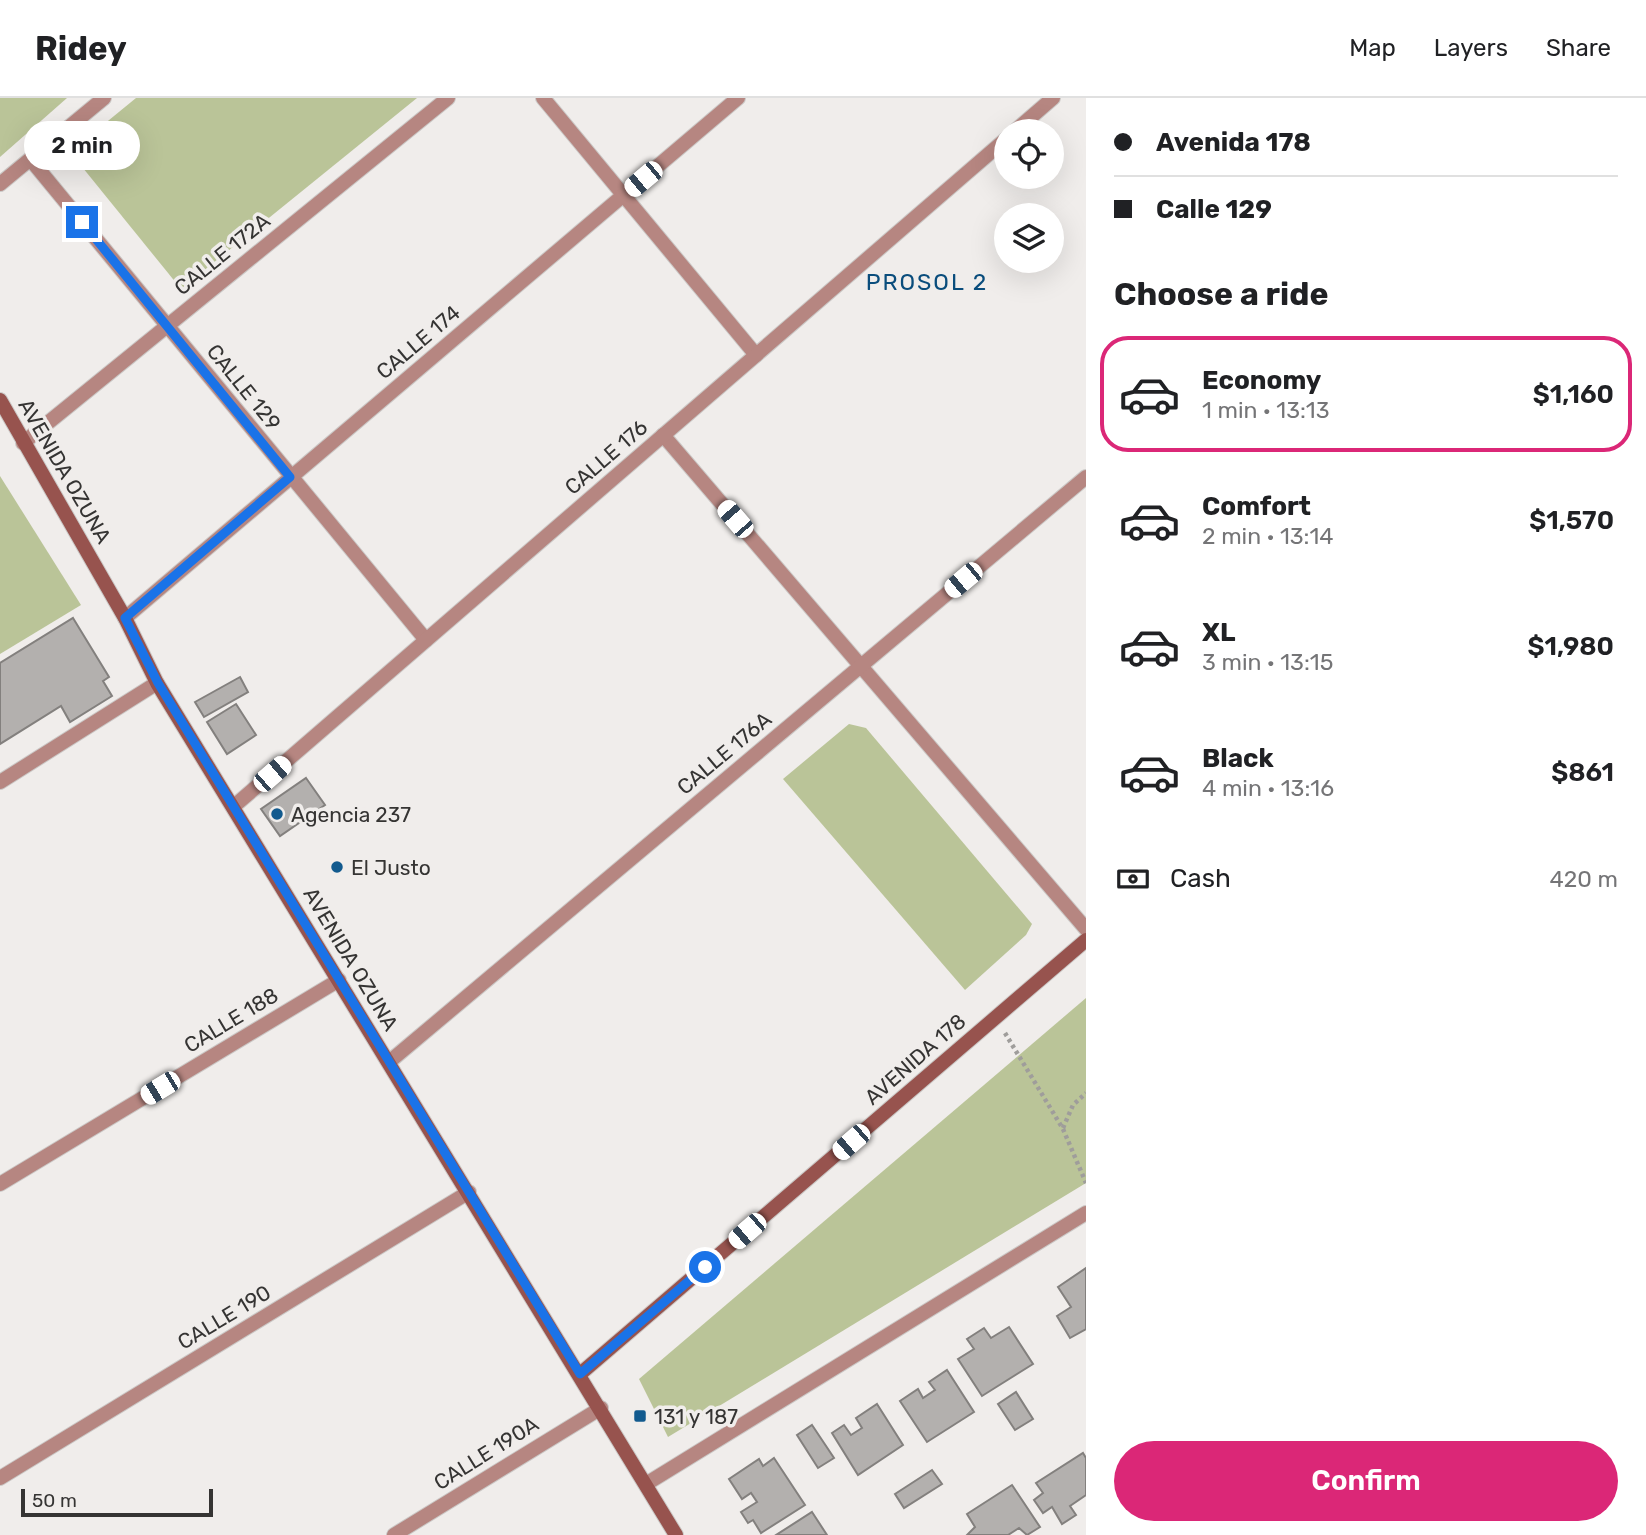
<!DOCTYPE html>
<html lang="en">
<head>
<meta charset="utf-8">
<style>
  body { margin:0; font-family:Rubik,sans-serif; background:#f2f2f2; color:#202124; height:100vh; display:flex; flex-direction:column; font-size:26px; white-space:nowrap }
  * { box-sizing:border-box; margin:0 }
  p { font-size:23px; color:#757577 }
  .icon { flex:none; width:38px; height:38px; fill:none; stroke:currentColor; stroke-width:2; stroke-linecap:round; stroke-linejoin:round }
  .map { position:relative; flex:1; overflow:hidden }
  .drawer { display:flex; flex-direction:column; background:#fff; width:560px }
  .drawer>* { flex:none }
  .hud { display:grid; align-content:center; height:154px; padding:0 28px; background:#fff }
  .fabs { position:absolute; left:994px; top:21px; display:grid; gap:14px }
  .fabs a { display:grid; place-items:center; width:70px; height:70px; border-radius:50%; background:#fff; box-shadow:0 7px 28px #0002; font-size:35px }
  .scale { position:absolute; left:21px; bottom:18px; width:192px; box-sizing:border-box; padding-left:7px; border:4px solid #353433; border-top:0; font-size:19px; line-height:24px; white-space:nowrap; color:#353433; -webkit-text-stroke:5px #f0edeb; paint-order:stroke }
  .end { position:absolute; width:32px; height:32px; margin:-16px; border:9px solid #1a73e8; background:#fff; box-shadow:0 0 0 4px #fff }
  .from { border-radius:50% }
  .bubble { position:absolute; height:49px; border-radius:24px; background:#fff; box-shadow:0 7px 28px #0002; font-size:23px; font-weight:600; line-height:49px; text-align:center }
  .car { position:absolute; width:21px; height:42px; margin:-21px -10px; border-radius:9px; box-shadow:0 0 5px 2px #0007; background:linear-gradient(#fff 24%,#345 0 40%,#fff 0 76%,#345 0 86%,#fff 0) }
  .hud b { display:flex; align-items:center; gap:24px; height:66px; font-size:26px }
  .hud b+b { border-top:2px solid #e0e0e0 }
  .hud i { width:18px; height:18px; background:#202124 }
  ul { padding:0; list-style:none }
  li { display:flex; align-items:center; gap:21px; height:116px; margin:0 14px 10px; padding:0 14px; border:4px solid transparent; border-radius:28px }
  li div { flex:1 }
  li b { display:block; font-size:26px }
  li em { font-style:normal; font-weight:600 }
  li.active { border-color:#db2777 }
  li>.icon { width:63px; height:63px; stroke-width:1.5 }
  h2 { padding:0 28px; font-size:32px; line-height:84px }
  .pay { display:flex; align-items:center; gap:18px; height:77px; padding:0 28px; font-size:26px }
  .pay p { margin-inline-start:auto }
  .button { display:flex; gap:14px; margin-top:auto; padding:14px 28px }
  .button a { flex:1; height:80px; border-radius:42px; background:#db2777; color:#fff; font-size:28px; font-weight:600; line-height:80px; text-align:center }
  header { display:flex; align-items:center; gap:42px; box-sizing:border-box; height:98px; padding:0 35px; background:#fff; border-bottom:2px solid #e0e0e0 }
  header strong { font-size:33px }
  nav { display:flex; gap:38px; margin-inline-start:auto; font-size:24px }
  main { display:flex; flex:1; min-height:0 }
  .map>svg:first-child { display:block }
</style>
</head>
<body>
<header>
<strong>Ridey</strong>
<nav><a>Map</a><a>Layers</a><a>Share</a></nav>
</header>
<main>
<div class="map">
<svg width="1086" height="1437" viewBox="0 0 1086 1437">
  <rect width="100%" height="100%" fill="#f0edeb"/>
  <g fill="#bac498">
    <polygon points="0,0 67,0 0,59"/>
    <polygon points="136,0 417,0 181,191 70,54"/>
    <polygon points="0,378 81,507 0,556"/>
    <polygon points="849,626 866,630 1032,826 1026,837 965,892 783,681"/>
    <polygon points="1086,900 1086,1085 668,1339 639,1281"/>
  </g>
  <g fill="#b3b0ae" stroke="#83807e" stroke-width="2">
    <polygon points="73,520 109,579 103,583 112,598 70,624 61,608 0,646 0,565"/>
    <polygon points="240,579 248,594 204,619 195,604"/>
    <polygon points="236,606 256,637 227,656 207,624"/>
    <polygon points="306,680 325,707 280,738 261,711"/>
    <polygon points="1086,1170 1086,1231 1070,1240 1057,1218 1071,1209 1058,1189"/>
    <polygon points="1009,1229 1033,1266 982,1298 958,1261 974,1251 967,1241 984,1230 991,1240"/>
    <polygon points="947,1272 974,1314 927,1344 900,1303 918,1291 923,1300 935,1292 929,1284"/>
    <polygon points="1016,1294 1033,1321 1015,1332 998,1306"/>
    <polygon points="877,1306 903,1347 858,1377 832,1335 844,1327 851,1337 862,1330 856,1320"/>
    <polygon points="812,1327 834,1360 818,1370 797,1337"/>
    <polygon points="1083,1355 1086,1360 1086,1397 1070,1408 1076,1417 1062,1426 1052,1409 1043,1415 1034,1402 1043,1395 1036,1385"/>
    <polygon points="774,1360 805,1407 761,1435 753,1422 748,1425 741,1414 757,1404 751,1395 742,1401 729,1381 759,1361 763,1368"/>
    <polygon points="932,1372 942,1386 904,1410 895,1396"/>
    <polygon points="1012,1387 1040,1429 1027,1437 1019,1430 1008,1437 967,1437 975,1429 967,1416"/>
    <polygon points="812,1414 827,1437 776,1437"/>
  </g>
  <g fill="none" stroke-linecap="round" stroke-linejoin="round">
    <g stroke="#cbc8c6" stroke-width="16">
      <g id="minor">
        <polyline points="543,0 756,257"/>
        <polyline points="1015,33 1053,0"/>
        <polyline points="31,62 426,542"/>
        <polyline points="0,86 104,0"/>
        <polyline points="663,337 1086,831"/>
        <polyline points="23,345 448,0"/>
        <polyline points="125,520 738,0"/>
        <polyline points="0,684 157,585"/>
        <polyline points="233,709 1006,41"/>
        <polyline points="389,964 1086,379"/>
        <polyline points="0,1086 339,882"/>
        <polyline points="0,1380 469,1094"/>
        <polyline points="646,1386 1086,1115"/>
        <polyline points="394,1437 601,1310"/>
      </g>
    </g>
    <g stroke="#cbc8c6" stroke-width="16">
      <g id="secondary">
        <polyline points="0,302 125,520 157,585 676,1437"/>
        <polyline points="580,1276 1086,842"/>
      </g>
    </g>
    <g stroke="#9f9d9b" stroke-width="4.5" stroke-dasharray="3.5 3.5" stroke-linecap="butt">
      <polyline points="1005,935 1063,1031 1086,1085"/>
      <polyline points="1063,1030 1073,1007 1086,995"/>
    </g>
    <use href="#minor" stroke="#b68681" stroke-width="14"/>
    <use href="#secondary" stroke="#97534e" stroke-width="14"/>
  </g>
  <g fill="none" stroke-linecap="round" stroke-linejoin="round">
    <polyline stroke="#1a73e8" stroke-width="9" points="82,124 290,379 125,520 158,585 580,1276 705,1169"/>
  </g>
  <g fill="#125a8e" stroke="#f0edeb" stroke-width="2.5">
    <circle cx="277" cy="716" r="7"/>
    <circle cx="337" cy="769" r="7"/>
    <rect x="633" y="1311" width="14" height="14" rx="3.5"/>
  </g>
  <g text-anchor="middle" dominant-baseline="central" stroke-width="7" stroke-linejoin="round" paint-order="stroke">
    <g font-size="21" fill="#353433" stroke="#f0edeb">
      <text transform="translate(222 156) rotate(-39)">CALLE 172A</text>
      <text transform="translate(418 244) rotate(-40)">CALLE 174</text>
      <text transform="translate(244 289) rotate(51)">CALLE 129</text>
      <text transform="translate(606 359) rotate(-41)">CALLE 176</text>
      <text transform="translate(65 373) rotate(60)">AVENIDA OZUNA</text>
      <text transform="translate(724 655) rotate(-40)">CALLE 176A</text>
      <text transform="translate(351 861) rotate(59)">AVENIDA OZUNA</text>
      <text transform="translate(231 922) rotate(-31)">CALLE 188</text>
      <text transform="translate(915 961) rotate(-41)">AVENIDA 178</text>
      <text transform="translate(224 1219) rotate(-31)">CALLE 190</text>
      <text transform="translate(486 1355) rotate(-32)">CALLE 190A</text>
    </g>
    <g font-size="21" fill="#353433" stroke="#f0edeb" text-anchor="start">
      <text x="291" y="716">Agencia 237</text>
      <text x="351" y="769">El Justo</text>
      <text x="654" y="1318">131 y 187</text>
    </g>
    <g font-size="23" letter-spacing="2" fill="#0a4d7c" stroke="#f0edeb">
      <text x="927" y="184">PROSOL 2</text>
    </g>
  </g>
</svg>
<div class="fabs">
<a><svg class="icon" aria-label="locate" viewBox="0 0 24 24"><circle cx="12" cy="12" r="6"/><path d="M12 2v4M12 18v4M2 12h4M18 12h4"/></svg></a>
<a><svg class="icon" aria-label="layers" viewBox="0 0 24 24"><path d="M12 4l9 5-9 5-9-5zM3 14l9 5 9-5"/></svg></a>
</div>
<div class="scale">50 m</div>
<i class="end from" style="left:705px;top:1169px"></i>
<i class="end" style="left:82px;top:124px"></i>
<div class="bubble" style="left:24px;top:23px;width:116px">2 min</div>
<i class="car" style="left:643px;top:81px;rotate:230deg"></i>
<i class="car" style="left:735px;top:421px;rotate:319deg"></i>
<i class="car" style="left:963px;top:482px;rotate:230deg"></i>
<i class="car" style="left:272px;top:676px;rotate:49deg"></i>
<i class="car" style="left:160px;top:990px;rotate:239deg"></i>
<i class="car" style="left:851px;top:1044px;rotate:229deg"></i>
<i class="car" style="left:747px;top:1133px;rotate:229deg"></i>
</div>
<section class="drawer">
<div class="hud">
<b><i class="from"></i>Avenida 178</b>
<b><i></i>Calle 129</b>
</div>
<h2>Choose a ride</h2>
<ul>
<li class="active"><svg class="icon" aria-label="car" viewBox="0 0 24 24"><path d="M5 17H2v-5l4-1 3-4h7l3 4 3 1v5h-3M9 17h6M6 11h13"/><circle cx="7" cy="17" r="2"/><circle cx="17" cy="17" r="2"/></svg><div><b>Economy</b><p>1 min · 13:13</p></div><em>$1,160</em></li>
<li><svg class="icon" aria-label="car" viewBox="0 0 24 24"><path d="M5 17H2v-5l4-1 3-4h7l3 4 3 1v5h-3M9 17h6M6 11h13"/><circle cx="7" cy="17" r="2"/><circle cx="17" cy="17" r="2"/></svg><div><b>Comfort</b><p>2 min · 13:14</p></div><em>$1,570</em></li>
<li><svg class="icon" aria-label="car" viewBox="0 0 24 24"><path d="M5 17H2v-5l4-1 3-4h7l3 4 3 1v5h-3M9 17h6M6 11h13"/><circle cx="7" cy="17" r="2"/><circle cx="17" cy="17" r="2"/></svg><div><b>XL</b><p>3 min · 13:15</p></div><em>$1,980</em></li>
<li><svg class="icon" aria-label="car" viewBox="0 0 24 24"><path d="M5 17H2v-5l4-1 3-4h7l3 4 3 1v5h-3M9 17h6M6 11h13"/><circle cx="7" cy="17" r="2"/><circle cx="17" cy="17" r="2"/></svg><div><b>Black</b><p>4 min · 13:16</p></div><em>$861</em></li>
</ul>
<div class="pay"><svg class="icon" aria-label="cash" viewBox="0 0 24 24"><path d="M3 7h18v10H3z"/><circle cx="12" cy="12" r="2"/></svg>Cash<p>420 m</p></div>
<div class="button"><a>Confirm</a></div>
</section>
</main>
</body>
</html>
